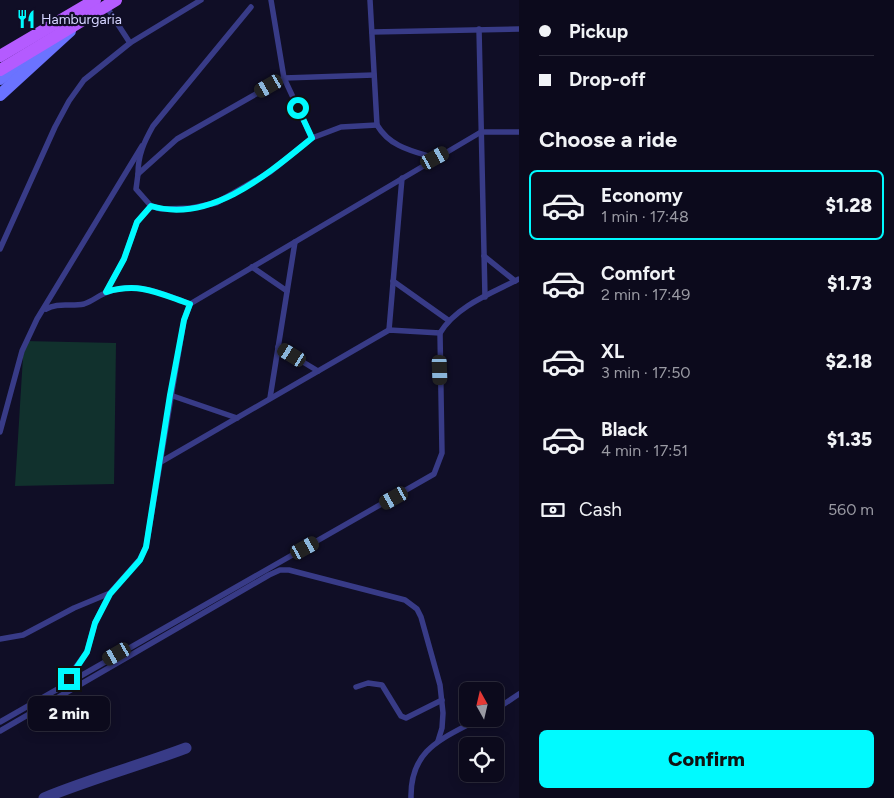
<!DOCTYPE html>
<html lang="en">
<head>
<meta charset="utf-8">
<style>
  body { margin:0; font-family:Figtree,sans-serif; background:#1a1829; color:#f1f3f6; height:100vh; display:flex; flex-direction:column; font-size:19px; white-space:nowrap }
  * { box-sizing:border-box; margin:0 }
  p { font-size:16px; color:#9a9aa3 }
  .icon { flex:none; width:28px; height:28px; fill:none; stroke:currentColor; stroke-width:2; stroke-linecap:round; stroke-linejoin:round }
  .map { position:relative; flex:1; overflow:hidden }
  .panel { display:flex; flex-direction:column; background:#0c0a1c; width:375px }
  .panel>* { flex:none }
  .guide { display:grid; align-content:center; height:110px; padding:0 20px; background:#0c0a1c }
  .needle { width:32px; rotate:352deg }
  .fabs { position:absolute; left:459px; top:682px; display:grid; gap:10px }
  .fabs a { display:grid; place-items:center; width:45px; height:45px; border-radius:8px; background:#0c0a1c; box-shadow:0 2px 12px #0003,0 0 0 1px #2c2b3b; font-size:25px }
  .end { position:absolute; width:22px; height:22px; margin:-11px; border:6px solid #00faff; background:#111; box-shadow:0 0 0 2px #111 }
  .from { border-radius:50% }
  .bubble { position:absolute; height:35px; border-radius:8px; background:#0c0a1c; box-shadow:0 2px 12px #0003,0 0 0 1px #2c2b3b; font-size:16px; font-weight:800; line-height:35px; text-align:center }
  .car { position:absolute; width:15px; height:30px; margin:-15px -8px; border-radius:6px; box-shadow:0 0 4px 1px #0007; background:linear-gradient(#222 24%,#8ab4d8 0 40%,#222 0 76%,#8ab4d8 0 86%,#222 0) }
  .guide b { display:flex; align-items:center; gap:18px; height:48px; font-size:19px }
  .guide b+b { border-top:1px solid #2c2b3b }
  .guide i { width:12px; height:12px; background:#f1f3f6 }
  ul { padding:0; list-style:none }
  li { display:flex; align-items:center; gap:15px; height:70px; margin:0 10px 8px; padding:0 10px; border:2px solid transparent; border-radius:8px }
  li div { flex:1 }
  li b { display:block; font-size:19px }
  li em { font-style:normal; font-weight:800 }
  li.current { border-color:#00faff }
  li>.icon { width:45px; height:45px; stroke-width:1.5 }
  h2 { padding:0 20px; font-size:22px; line-height:60px }
  .pay { display:flex; align-items:center; gap:12px; height:55px; padding:0 20px; font-size:19px }
  .pay p { margin-inline-start:auto }
  .cta { display:flex; gap:10px; margin-top:auto; padding:10px 20px }
  .cta a { flex:1; height:58px; border-radius:8px; background:#00faff; color:#111; font-size:20px; font-weight:800; line-height:58px; text-align:center }
  main { display:flex; flex:1; min-height:0 }
  .map>svg:first-child { display:block }
</style>
</head>
<body>
<main>
<div class="map">
<svg width="519" height="798" viewBox="0 0 519 798">
  <rect width="100%" height="100%" fill="#100e26"/>
  <polygon fill="#11312d" points="24,341 116,343 114,484 15,486"/>
  <g fill="none" stroke-linecap="round" stroke-linejoin="round">
    <g stroke="#383b87" stroke-width="5.5">
      <polyline points="271,0 284,78 312,138"/>
      <path d="M370 0 377 125C390 147 412 151 435 158"/>
      <polyline points="106,6 130,43"/>
      <polyline points="479,29 485,297"/>
      <polyline points="372,32 519,29"/>
      <polyline points="374,75 284,78 177,139 138,174 136,189 151,206 161,209 191,208 216,203 270,172 312,138 341,127 377,125"/>
      <path d="M138 174C138 155 144 142 153 126L251 7"/>
      <polyline points="0,249 55,127 69,101 84,80 130,43 201,0"/>
      <polyline points="484,256 515,281"/>
      <polyline points="252,267 287,291"/>
      <polyline points="393,281 448,320"/>
      <polyline points="106,292 124,259 137,222 151,206"/>
      <path d="M46 309C58 302 70 307 84 304 93 301 99 295 108 292 137 281 163 294 190 304"/>
      <polyline points="389,330 402,178"/>
      <polyline points="278,347 318,371"/>
      <polyline points="170,395 237,418"/>
      <polyline points="270,398 295,242"/>
      <polyline points="0,432 22,351 37,319 142,146"/>
      <polyline points="159,463 389,330 440,333"/>
      <polyline points="0,639 23,635 74,608 110,593 140,559 146,547 149,529 184,320 190,304 481,132 519,132"/>
      <polyline points="72,680 69,679 70,675 87,652 95,623 110,593"/>
      <polyline points="356,687 368,683 382,685 401,716 406,718 442,700"/>
      <polyline points="495,710 519,694"/>
      <path d="M0 722 434 474 442 453 440 333C456 306 492 293 519 279"/>
      <polyline points="0,731 269,575 280,570 289,570 405,600 417,609 421,617 440,685 443,713 442,728 438,741"/>
      <path d="M411 798C410 749 442 739 479 719"/>
    </g>
    <path stroke="#383b87" stroke-width="11" d="M44 798C90 779 138 766 186 748"/>
    <g stroke="#6b73ff" stroke-width="12">
      <polyline points="0,79 28,58"/>
      <polyline points="0,95 70,31"/>
    </g>
    <g stroke="#b45bff" stroke-width="12">
      <polyline points="0,56 95,0"/>
      <polyline points="0,70 116,0"/>
    </g>
  </g>
  <g fill="none" stroke-linecap="round" stroke-linejoin="round">
    <path stroke="#00faff" stroke-width="6" d="M69 679 87 652 95 623 110 594 140 560 146 547 170 395 184 320 190 304C158 293 140 282 106 292L124 259 137 222 151 206C211 224 269 173 312 138L298 108"/>
  </g>
  <defs>
    <g id="restaurant-bare" transform="scale(1.5)"><path d="M-5-6h1v4h1v-4h1v4h1v-4h1v5L-1.5 .5V6h-2V.5L-5-1ZM5-6V6H3V1.5H1.5Q1.5-4 5-6Z" fill="#00faff" stroke="#100e26" stroke-width="2.5" paint-order="stroke"/></g>
  </defs>
  <g fill-rule="evenodd">
    <use href="#restaurant-bare" x="26" y="19"/>
  </g>
  <g text-anchor="middle" dominant-baseline="central" stroke-width="4.5" stroke-linejoin="round" paint-order="stroke">
    <g font-size="14" fill="#d5d4ff" stroke="#100e26" text-anchor="start">
      <text x="41" y="19">Hamburgaria</text>
    </g>
  </g>
</svg>
<div class="fabs">
<a><svg class="needle" viewBox="-14 -14 28 28"><path d="M0-13l5 13h-10z" fill="#e53935"/><path d="M0 13l5-13h-10z" fill="#9a9aa3"/></svg></a>
<a><svg class="icon" aria-label="locate" viewBox="0 0 24 24"><circle cx="12" cy="12" r="6"/><path d="M12 2v4M12 18v4M2 12h4M18 12h4"/></svg></a>
</div>
<i class="end from" style="left:298px;top:108px"></i>
<i class="end" style="left:69px;top:679px"></i>
<div class="bubble" style="left:28px;top:696px;width:82px">2 min</div>
<i class="car" style="left:269px;top:86px;rotate:240deg"></i>
<i class="car" style="left:435px;top:158px;rotate:61deg"></i>
<i class="car" style="left:292px;top:355px;rotate:301deg"></i>
<i class="car" style="left:440px;top:370px;rotate:178deg"></i>
<i class="car" style="left:394px;top:498px;rotate:241deg"></i>
<i class="car" style="left:305px;top:548px;rotate:61deg"></i>
<i class="car" style="left:117px;top:654px;rotate:240deg"></i>
</div>
<section class="panel">
<div class="guide">
<b><i class="from"></i>Pickup</b>
<b><i></i>Drop-off</b>
</div>
<h2>Choose a ride</h2>
<ul>
<li class="current"><svg class="icon" aria-label="car" viewBox="0 0 24 24"><path d="M5 17H2v-5l4-1 3-4h7l3 4 3 1v5h-3M9 17h6M6 11h13"/><circle cx="7" cy="17" r="2"/><circle cx="17" cy="17" r="2"/></svg><div><b>Economy</b><p>1 min · 17:48</p></div><em>$1.28</em></li>
<li><svg class="icon" aria-label="car" viewBox="0 0 24 24"><path d="M5 17H2v-5l4-1 3-4h7l3 4 3 1v5h-3M9 17h6M6 11h13"/><circle cx="7" cy="17" r="2"/><circle cx="17" cy="17" r="2"/></svg><div><b>Comfort</b><p>2 min · 17:49</p></div><em>$1.73</em></li>
<li><svg class="icon" aria-label="car" viewBox="0 0 24 24"><path d="M5 17H2v-5l4-1 3-4h7l3 4 3 1v5h-3M9 17h6M6 11h13"/><circle cx="7" cy="17" r="2"/><circle cx="17" cy="17" r="2"/></svg><div><b>XL</b><p>3 min · 17:50</p></div><em>$2.18</em></li>
<li><svg class="icon" aria-label="car" viewBox="0 0 24 24"><path d="M5 17H2v-5l4-1 3-4h7l3 4 3 1v5h-3M9 17h6M6 11h13"/><circle cx="7" cy="17" r="2"/><circle cx="17" cy="17" r="2"/></svg><div><b>Black</b><p>4 min · 17:51</p></div><em>$1.35</em></li>
</ul>
<div class="pay"><svg class="icon" aria-label="cash" viewBox="0 0 24 24"><path d="M3 7h18v10H3z"/><circle cx="12" cy="12" r="2"/></svg>Cash<p>560 m</p></div>
<div class="cta"><a>Confirm</a></div>
</section>
</main>
</body>
</html>
